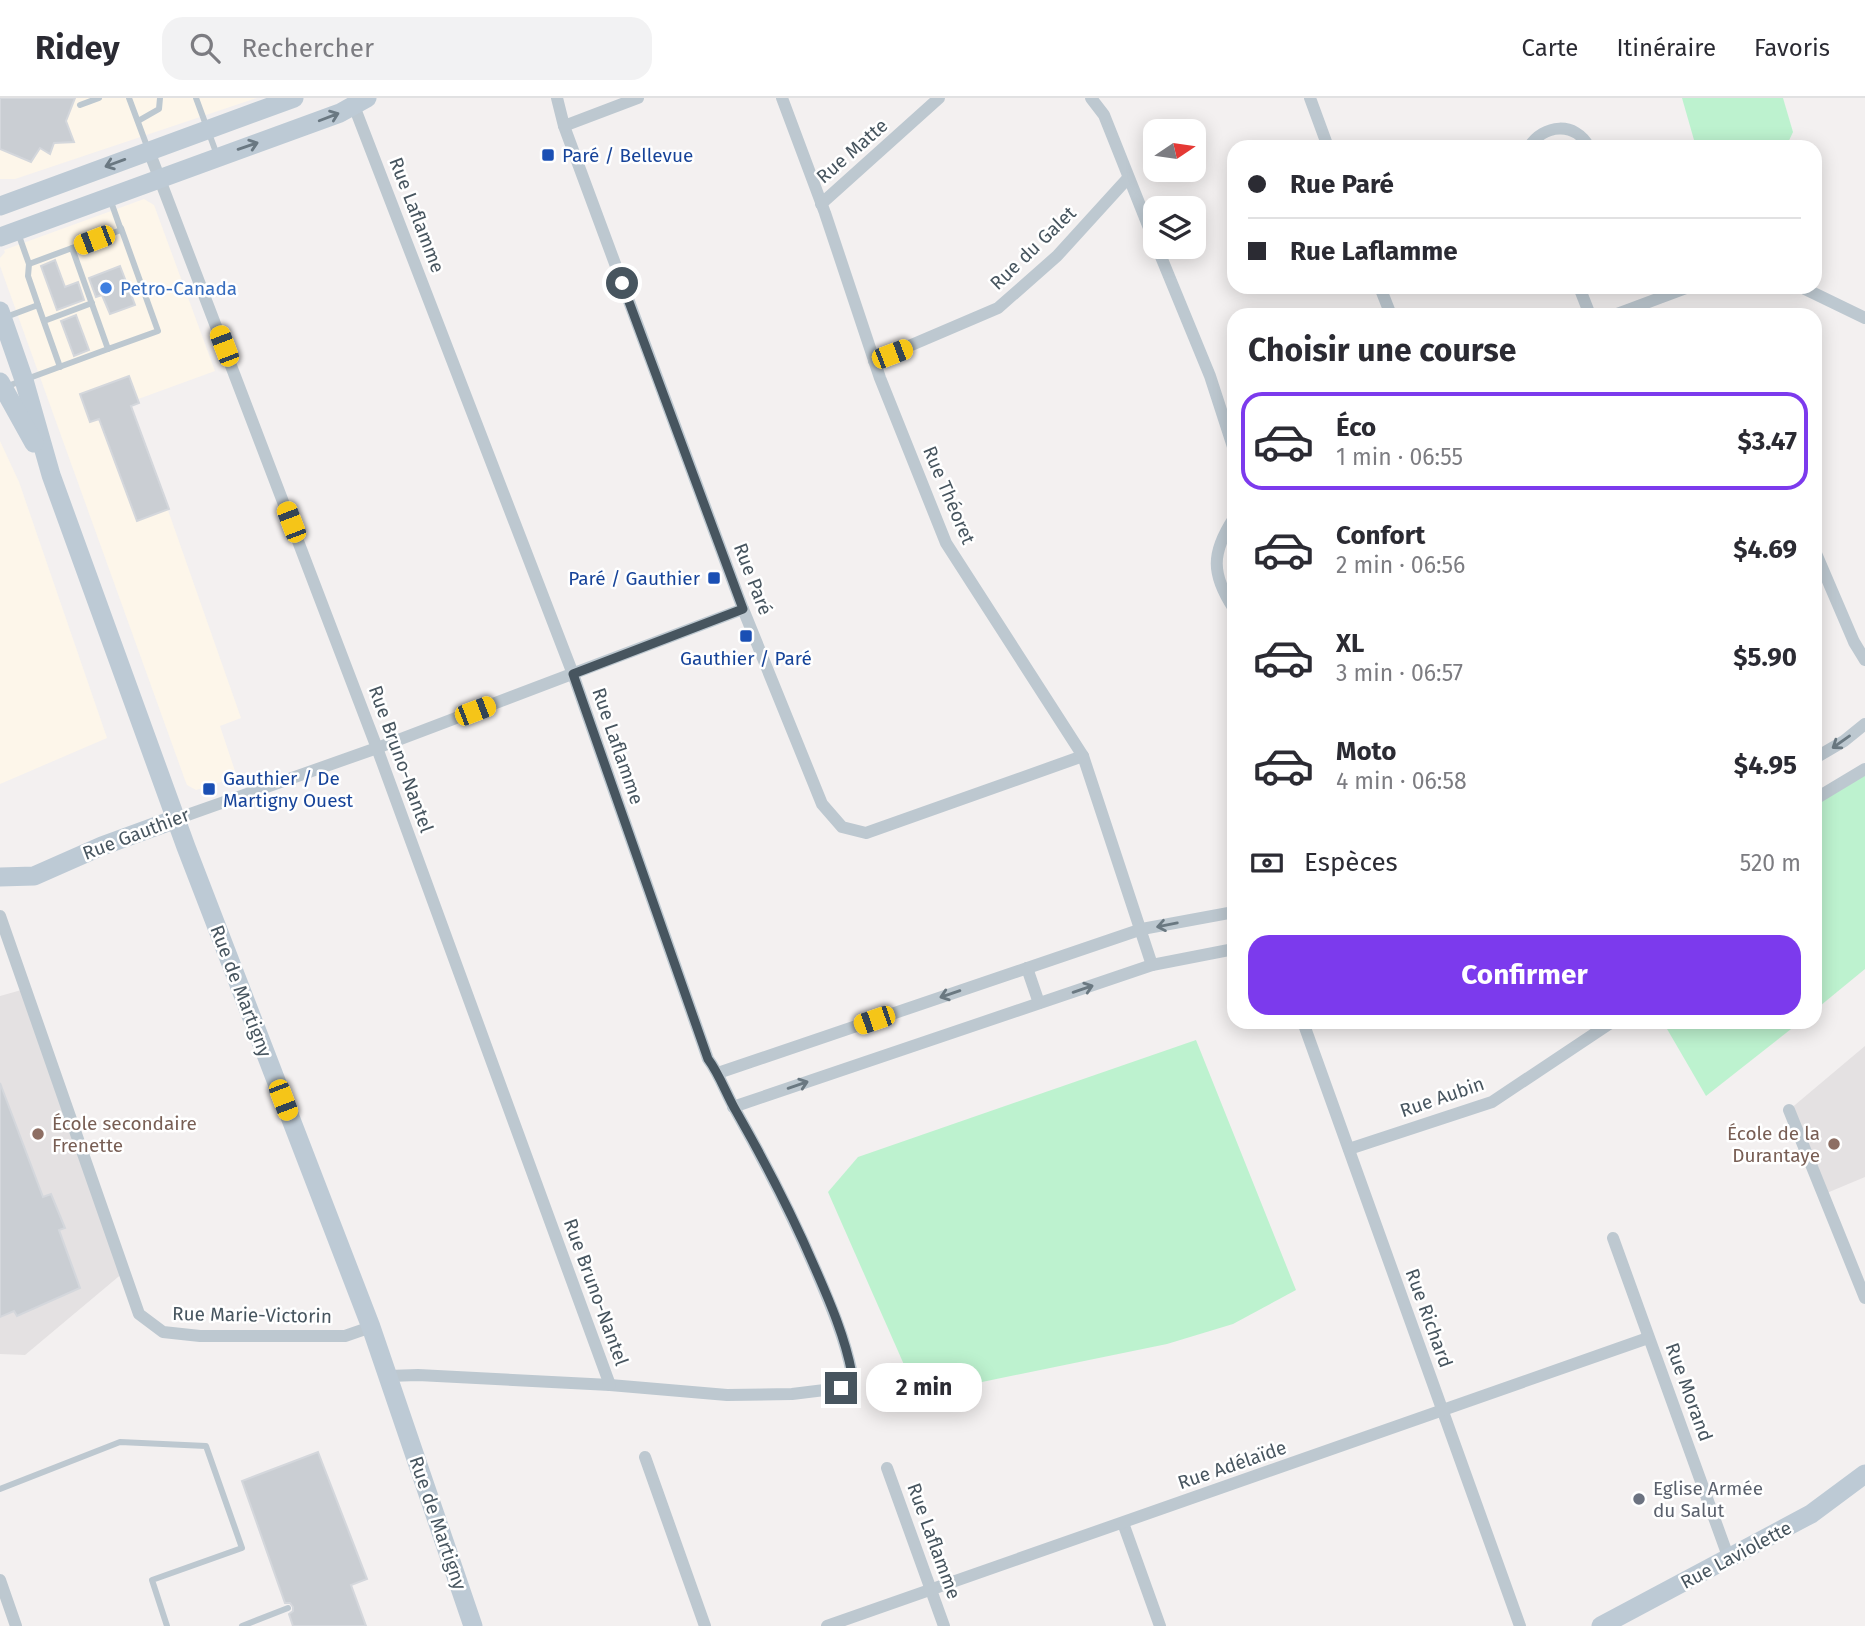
<!DOCTYPE html>
<html lang="fr">
<head>
<meta charset="utf-8">
<style>
  body { margin:0; font-family:"Fira Sans",sans-serif; background:#f2f2f3; color:#2b2b33; height:100vh; display:flex; flex-direction:column; font-size:26px; white-space:nowrap }
  * { box-sizing:border-box; margin:0 }
  p { font-size:23px; color:#7c7c81 }
  .icon { flex:none; width:38px; height:38px; fill:none; stroke:currentColor; stroke-width:2; stroke-linecap:round; stroke-linejoin:round }
  .map { position:relative; flex:1; overflow:hidden }
  .drawer { position:absolute; left:1227px; top:210px; width:595px; height:721px; display:flex; flex-direction:column; background:#fff; border-radius:21px; box-shadow:0 4px 18px #0003 }
  .drawer>* { flex:none }
  .banner { position:absolute; left:1227px; top:42px; width:595px; height:154px; border-radius:21px; box-shadow:0 4px 18px #0003; display:grid; align-content:center; height:154px; padding:0 21px; background:#fff }
  .needle { width:46px; rotate:77deg }
  .fabs { position:absolute; left:1143px; top:21px; display:grid; gap:14px }
  .fabs a { display:grid; place-items:center; width:63px; height:63px; border-radius:14px; background:#fff; box-shadow:0 4px 18px #0003; font-size:35px }
  .end { position:absolute; width:32px; height:32px; margin:-16px; border:9px solid #47555f; background:#fff; box-shadow:0 0 0 4px #fff }
  .from { border-radius:50% }
  .bubble { position:absolute; height:49px; border-radius:21px; background:#fff; box-shadow:0 4px 18px #0003; font-size:23px; font-weight:700; line-height:49px; text-align:center }
  .car { position:absolute; width:21px; height:42px; margin:-21px -10px; border-radius:9px; box-shadow:0 0 5px 2px #0007; background:linear-gradient(#f5c518 24%,#345 0 40%,#f5c518 0 76%,#345 0 86%,#f5c518 0) }
  .banner b { display:flex; align-items:center; gap:24px; height:66px; font-size:26px }
  .banner b+b { border-top:2px solid #e1e1e2 }
  .banner i { width:18px; height:18px; background:#2b2b33 }
  ul { padding:0; list-style:none }
  li { display:flex; align-items:center; gap:21px; height:98px; margin:0 14px 10px; padding:0 7px; border:4px solid transparent; border-radius:21px }
  li div { flex:1 }
  li b { display:block; font-size:26px }
  li em { font-style:normal; font-weight:700 }
  li.current { border-color:#7c3aed }
  li>.icon { width:63px; height:63px; stroke-width:1.5 }
  h2 { padding:0 21px; font-size:32px; line-height:84px }
  .pay { display:flex; align-items:center; gap:18px; height:77px; padding:0 21px; font-size:26px }
  .pay p { margin-inline-start:auto }
  .button { display:flex; gap:14px; margin-top:auto; padding:14px 21px }
  .button a { flex:1; height:80px; border-radius:21px; background:#7c3aed; color:#fff; font-size:28px; font-weight:700; line-height:80px; text-align:center }
  header { display:flex; align-items:center; gap:42px; box-sizing:border-box; height:98px; padding:0 35px; background:#fff; border-bottom:2px solid #e1e1e2 }
  header strong { font-size:33px }
  nav { display:flex; gap:38px; margin-inline-start:auto; font-size:24px }
  .search { width:490px; height:63px; background:#f2f2f3; display:flex; align-items:center; gap:18px; box-sizing:border-box; padding:0 24px; border-radius:21px; color:#7c7c81; font-size:26px }
  .map>svg:first-child { display:block }
</style>
</head>
<body>
<header>
<strong>Ridey</strong>
<div class="search"><svg class="icon" aria-label="search" viewBox="0 0 24 24"><circle cx="10" cy="10" r="6"/><path d="M15 15l6 6"/></svg>Rechercher</div>
<nav><a>Carte</a><a>Itinéraire</a><a>Favoris</a></nav>
</header>
<div class="map">
<svg width="1865" height="1528" viewBox="0 0 1865 1528">
  <rect width="100%" height="100%" fill="#f3f0f0"/>
  <g fill="#fdf6ea">
    <polygon points="0,0 257,0 15,81 0,81"/>
    <polygon points="144,101 154,107 215,273 130,304 241,620 220,628 237,679 196,692 187,687 185,682 0,168 0,160 5,154 4,152"/>
    <polygon points="0,343 19,384 107,640 0,686"/>
  </g>
  <g fill="#e4e1e2">
    <polygon points="25,891 124,1174 25,1257 0,1256 0,898"/>
    <polygon points="1865,948 1865,1079 1822,1097 1789,1012"/>
  </g>
  <g fill="#bdf2cf">
    <polygon points="1682,0 1783,0 1793,34 1786,49 1696,49"/>
    <polygon points="1865,671 1865,871 1815,912 1815,701"/>
    <polygon points="1663,924 1800,924 1706,998"/>
    <polygon points="1196,942 1296,1192 1233,1226 1167,1246 982,1284 909,1278 828,1094 858,1059"/>
  </g>
  <g fill="#caced3" stroke="#d4d7dc" stroke-width="2">
    <polygon points="0,0 75,0 66,23 74,44 54,45 50,56 40,50 31,64 0,51"/>
    <polygon points="55,162 65,189 78,184 84,202 57,212 41,168"/>
    <polygon points="120,168 135,207 110,216 102,197 96,199 89,180"/>
    <polygon points="76,217 89,252 74,258 61,223"/>
    <polygon points="129,278 139,305 131,308 169,411 137,423 99,321 90,324 80,296"/>
    <polygon points="0,985 43,1099 51,1096 65,1130 59,1132 80,1190 17,1218 14,1213 0,1219"/>
    <polygon points="318,1354 367,1481 351,1487 366,1528 293,1528 289,1516 293,1513 293,1509 290,1505 285,1505 242,1383"/>
  </g>
  <g fill="none" stroke-linecap="round" stroke-linejoin="round">
    <g stroke="#bdc8d0" stroke-width="6">
      <polyline points="129,0 148,51"/>
      <polyline points="196,0 217,57"/>
      <polyline points="80,7 99,0"/>
      <polyline points="138,23 159,11 160,0"/>
      <polyline points="18,135 29,166 72,150"/>
      <polyline points="29,166 28,178 38,207"/>
      <polyline points="6,219 38,207 60,269"/>
      <polyline points="44,223 92,205"/>
      <polyline points="108,251 158,233 121,130"/>
      <polyline points="5,289 108,251 72,150 121,132 110,101"/>
      <polyline points="0,1391 120,1344 206,1348 242,1450 152,1482 167,1528"/>
      <polyline points="242,1528 288,1510"/>
    </g>
    <g stroke="#bdc8d0" stroke-width="12">
      <polyline points="557,0 564,28 743,511 822,706 842,729 866,735 1083,658"/>
      <polyline points="782,0 825,115 880,280 946,445 1083,658 1152,867"/>
      <polyline points="1091,0 1104,17 1155,145"/>
      <polyline points="1310,0 1328,49"/>
      <path d="M354 8 573 576 708 961C720 977 726 996 736 1013 766 1066 793 1119 817 1175 831 1208 845 1240 852 1276L841 1290 792 1296 727 1297 610 1287 418 1277 388 1278"/>
      <polyline points="564,28 638,0"/>
      <path d="M1529 49C1544 26 1575 23 1589 49"/>
      <polyline points="149,53 377,650 610,1287"/>
      <polyline points="821,106 939,0"/>
      <polyline points="1157,149 1210,278 1234,352"/>
      <polyline points="1380,189 1391,217"/>
      <polyline points="1579,189 1590,217"/>
      <polyline points="1801,189 1865,220"/>
      <polyline points="1614,217 1689,189"/>
      <polyline points="874,263 998,210 1057,158 1128,80"/>
      <path d="M1234 420C1211 455 1211 476 1234 511"/>
      <polyline points="1815,453 1854,544 1865,562"/>
      <polyline points="1815,660 1844,643 1865,626"/>
      <polyline points="1815,701 1865,671"/>
      <polyline points="176,721 377,650 743,511"/>
      <polyline points="0,818 139,1216 163,1234 200,1238 345,1238 371,1229"/>
      <polyline points="1027,870 1039,905"/>
      <polyline points="1303,924 1520,1528"/>
      <polyline points="718,975 1142,831 1234,814"/>
      <polyline points="733,1009 1152,867 1234,851"/>
      <polyline points="1789,1012 1865,1200"/>
      <polyline points="1349,1051 1492,1004 1612,924"/>
      <polyline points="1613,1140 1729,1461"/>
      <polyline points="645,1359 705,1528"/>
      <polyline points="887,1370 944,1528"/>
      <polyline points="1123,1425 1160,1528"/>
      <polyline points="0,1482 16,1528"/>
      <polyline points="827,1528 1648,1240"/>
    </g>
    <g stroke="#bdcad5" stroke-width="19">
      <polyline points="0,108 294,0"/>
      <polyline points="0,139 340,15 367,0"/>
      <polyline points="0,213 24,282 51,377 186,749 371,1229 473,1528"/>
      <polyline points="0,284 34,345"/>
      <polyline points="0,779 34,778 102,748 176,721"/>
      <polyline points="1601,1528 1811,1416 1865,1376"/>
    </g>
  </g>
  <defs><path id="oneway-shaft" d="M-6 0H5M1.5-3L5.5 0L1.5 3" fill="none" stroke-width="1.6" stroke-linecap="round" stroke-linejoin="round" transform="scale(1.75)"/></defs>
  <g stroke="#6a7882">
    <use href="#oneway-shaft" transform="translate(329 19) rotate(-21)"/>
    <use href="#oneway-shaft" transform="translate(248 48) rotate(-19)"/>
    <use href="#oneway-shaft" transform="translate(115 65) rotate(160)"/>
  </g>
  <g stroke="#6a7881">
    <use href="#oneway-shaft" transform="translate(1841 644) rotate(145)"/>
    <use href="#oneway-shaft" transform="translate(1167 827) rotate(169)"/>
    <use href="#oneway-shaft" transform="translate(1083 891) rotate(-19)"/>
    <use href="#oneway-shaft" transform="translate(950 896) rotate(161)"/>
    <use href="#oneway-shaft" transform="translate(798 987) rotate(-19)"/>
  </g>
  <g fill="none" stroke-linecap="round" stroke-linejoin="round">
    <path stroke="#47555f" stroke-width="9" d="M622 185 743 511 573 576 708 961C720 977 726 996 736 1013 765 1064 792 1116 815 1170 830 1204 845 1239 852 1276L841 1290"/>
  </g>
  <g fill="#1a4fb4" stroke="#fff" stroke-width="2.5">
    <rect x="541" y="50" width="14" height="14" rx="3.5"/>
    <rect x="707" y="473" width="14" height="14" rx="3.5"/>
    <rect x="739" y="531" width="14" height="14" rx="3.5"/>
    <rect x="202" y="684" width="14" height="14" rx="3.5"/>
  </g>
  <circle fill="#3f7fe0" stroke="#fff" stroke-width="2.5" cx="106" cy="190" r="7"/>
  <g fill="#8d6e63" stroke="#fff" stroke-width="2.5">
    <circle cx="38" cy="1036" r="7"/>
    <circle cx="1834" cy="1046" r="7"/>
  </g>
  <circle fill="#6b7280" stroke="#fff" stroke-width="2.5" cx="1639" cy="1401" r="7"/>
  <g text-anchor="middle" dominant-baseline="central" stroke-width="5" stroke-linejoin="round" paint-order="stroke">
    <g font-size="19" fill="#47555f" stroke="#fff">
      <text transform="translate(852 53) rotate(-41)">Rue Matte</text>
      <text transform="translate(417 117) rotate(69)">Rue Laflamme</text>
      <text transform="translate(1033 150) rotate(-44)">Rue du Galet</text>
      <text transform="translate(949 397) rotate(67)">Rue Théoret</text>
      <text transform="translate(753 481) rotate(69)">Rue Paré</text>
      <text transform="translate(618 648) rotate(71)">Rue Laflamme</text>
      <text transform="translate(401 661) rotate(70)">Rue Bruno-Nantel</text>
      <text transform="translate(136 736) rotate(-21)">Rue Gauthier</text>
      <text transform="translate(241 893) rotate(69)">Rue de Martigny</text>
      <text transform="translate(1442 999) rotate(-19)">Rue Aubin</text>
      <text transform="translate(596 1194) rotate(70)">Rue Bruno-Nantel</text>
      <text transform="translate(252 1217) rotate(1)">Rue Marie-Victorin</text>
      <text transform="translate(1429 1220) rotate(70)">Rue Richard</text>
      <text transform="translate(1689 1294) rotate(70)">Rue Morand</text>
      <text transform="translate(1232 1367) rotate(-19)">Rue Adélaïde</text>
      <text transform="translate(438 1425) rotate(71)">Rue de Martigny</text>
      <text transform="translate(934 1443) rotate(70)">Rue Laflamme</text>
      <text transform="translate(1736 1457) rotate(-28)">Rue Laviolette</text>
    </g>
    <g font-size="19" fill="#164399" stroke="#fff" text-anchor="start">
      <text x="562" y="57">Paré / Bellevue</text>
      <text x="700" y="480" text-anchor="end">Paré / Gauthier</text>
      <text x="746" y="560" text-anchor="middle">Gauthier / Paré</text>
      <text x="223" y="680">Gauthier / De<tspan x="223" dy="22">Martigny Ouest</tspan></text>
    </g>
    <g font-size="19" fill="#366cbe" stroke="#fff" text-anchor="start">
      <text x="120" y="190">Petro-Canada</text>
    </g>
    <g font-size="19" fill="#785e54" stroke="#fff" text-anchor="start">
      <text x="52" y="1025">École secondaire<tspan x="52" dy="22">Frenette</tspan></text>
      <text x="1820" y="1035" text-anchor="end">École de la<tspan x="1820" dy="22">Durantaye</tspan></text>
    </g>
    <g font-size="19" fill="#5b616d" stroke="#fff" text-anchor="start">
      <text x="1653" y="1390">Eglise Armée<tspan x="1653" dy="22">du Salut</tspan></text>
    </g>
  </g>
</svg>
<div class="fabs">
<a><svg class="needle" viewBox="-14 -14 28 28"><path d="M0-13l5 13h-10z" fill="#e53935"/><path d="M0 13l5-13h-10z" fill="#7c7c81"/></svg></a>
<a><svg class="icon" aria-label="layers" viewBox="0 0 24 24"><path d="M12 4l9 5-9 5-9-5zM3 14l9 5 9-5"/></svg></a>
</div>
<i class="end from" style="left:622px;top:185px"></i>
<i class="end" style="left:841px;top:1290px"></i>
<div class="bubble" style="left:866px;top:1265px;width:116px">2 min</div>
<i class="car" style="left:94px;top:142px;rotate:249deg"></i>
<i class="car" style="left:224px;top:248px;rotate:339deg"></i>
<i class="car" style="left:892px;top:256px;rotate:69deg"></i>
<i class="car" style="left:291px;top:424px;rotate:339deg"></i>
<i class="car" style="left:475px;top:613px;rotate:69deg"></i>
<i class="car" style="left:874px;top:922px;rotate:251deg"></i>
<i class="car" style="left:283px;top:1002px;rotate:159deg"></i>
<div class="banner">
<b><i class="from"></i>Rue Paré</b>
<b><i></i>Rue Laflamme</b>
</div>
<section class="drawer">
<h2>Choisir une course</h2>
<ul>
<li class="current"><svg class="icon" aria-label="car" viewBox="0 0 24 24"><path d="M5 17H2v-5l4-1 3-4h7l3 4 3 1v5h-3M9 17h6M6 11h13"/><circle cx="7" cy="17" r="2"/><circle cx="17" cy="17" r="2"/></svg><div><b>Éco</b><p>1 min · 06:55</p></div><em>$3.47</em></li>
<li><svg class="icon" aria-label="car" viewBox="0 0 24 24"><path d="M5 17H2v-5l4-1 3-4h7l3 4 3 1v5h-3M9 17h6M6 11h13"/><circle cx="7" cy="17" r="2"/><circle cx="17" cy="17" r="2"/></svg><div><b>Confort</b><p>2 min · 06:56</p></div><em>$4.69</em></li>
<li><svg class="icon" aria-label="car" viewBox="0 0 24 24"><path d="M5 17H2v-5l4-1 3-4h7l3 4 3 1v5h-3M9 17h6M6 11h13"/><circle cx="7" cy="17" r="2"/><circle cx="17" cy="17" r="2"/></svg><div><b>XL</b><p>3 min · 06:57</p></div><em>$5.90</em></li>
<li><svg class="icon" aria-label="car" viewBox="0 0 24 24"><path d="M5 17H2v-5l4-1 3-4h7l3 4 3 1v5h-3M9 17h6M6 11h13"/><circle cx="7" cy="17" r="2"/><circle cx="17" cy="17" r="2"/></svg><div><b>Moto</b><p>4 min · 06:58</p></div><em>$4.95</em></li>
</ul>
<div class="pay"><svg class="icon" aria-label="cash" viewBox="0 0 24 24"><path d="M3 7h18v10H3z"/><circle cx="12" cy="12" r="2"/></svg>Espèces<p>520 m</p></div>
<div class="button"><a>Confirmer</a></div>
</section>
</div>
</body>
</html>
